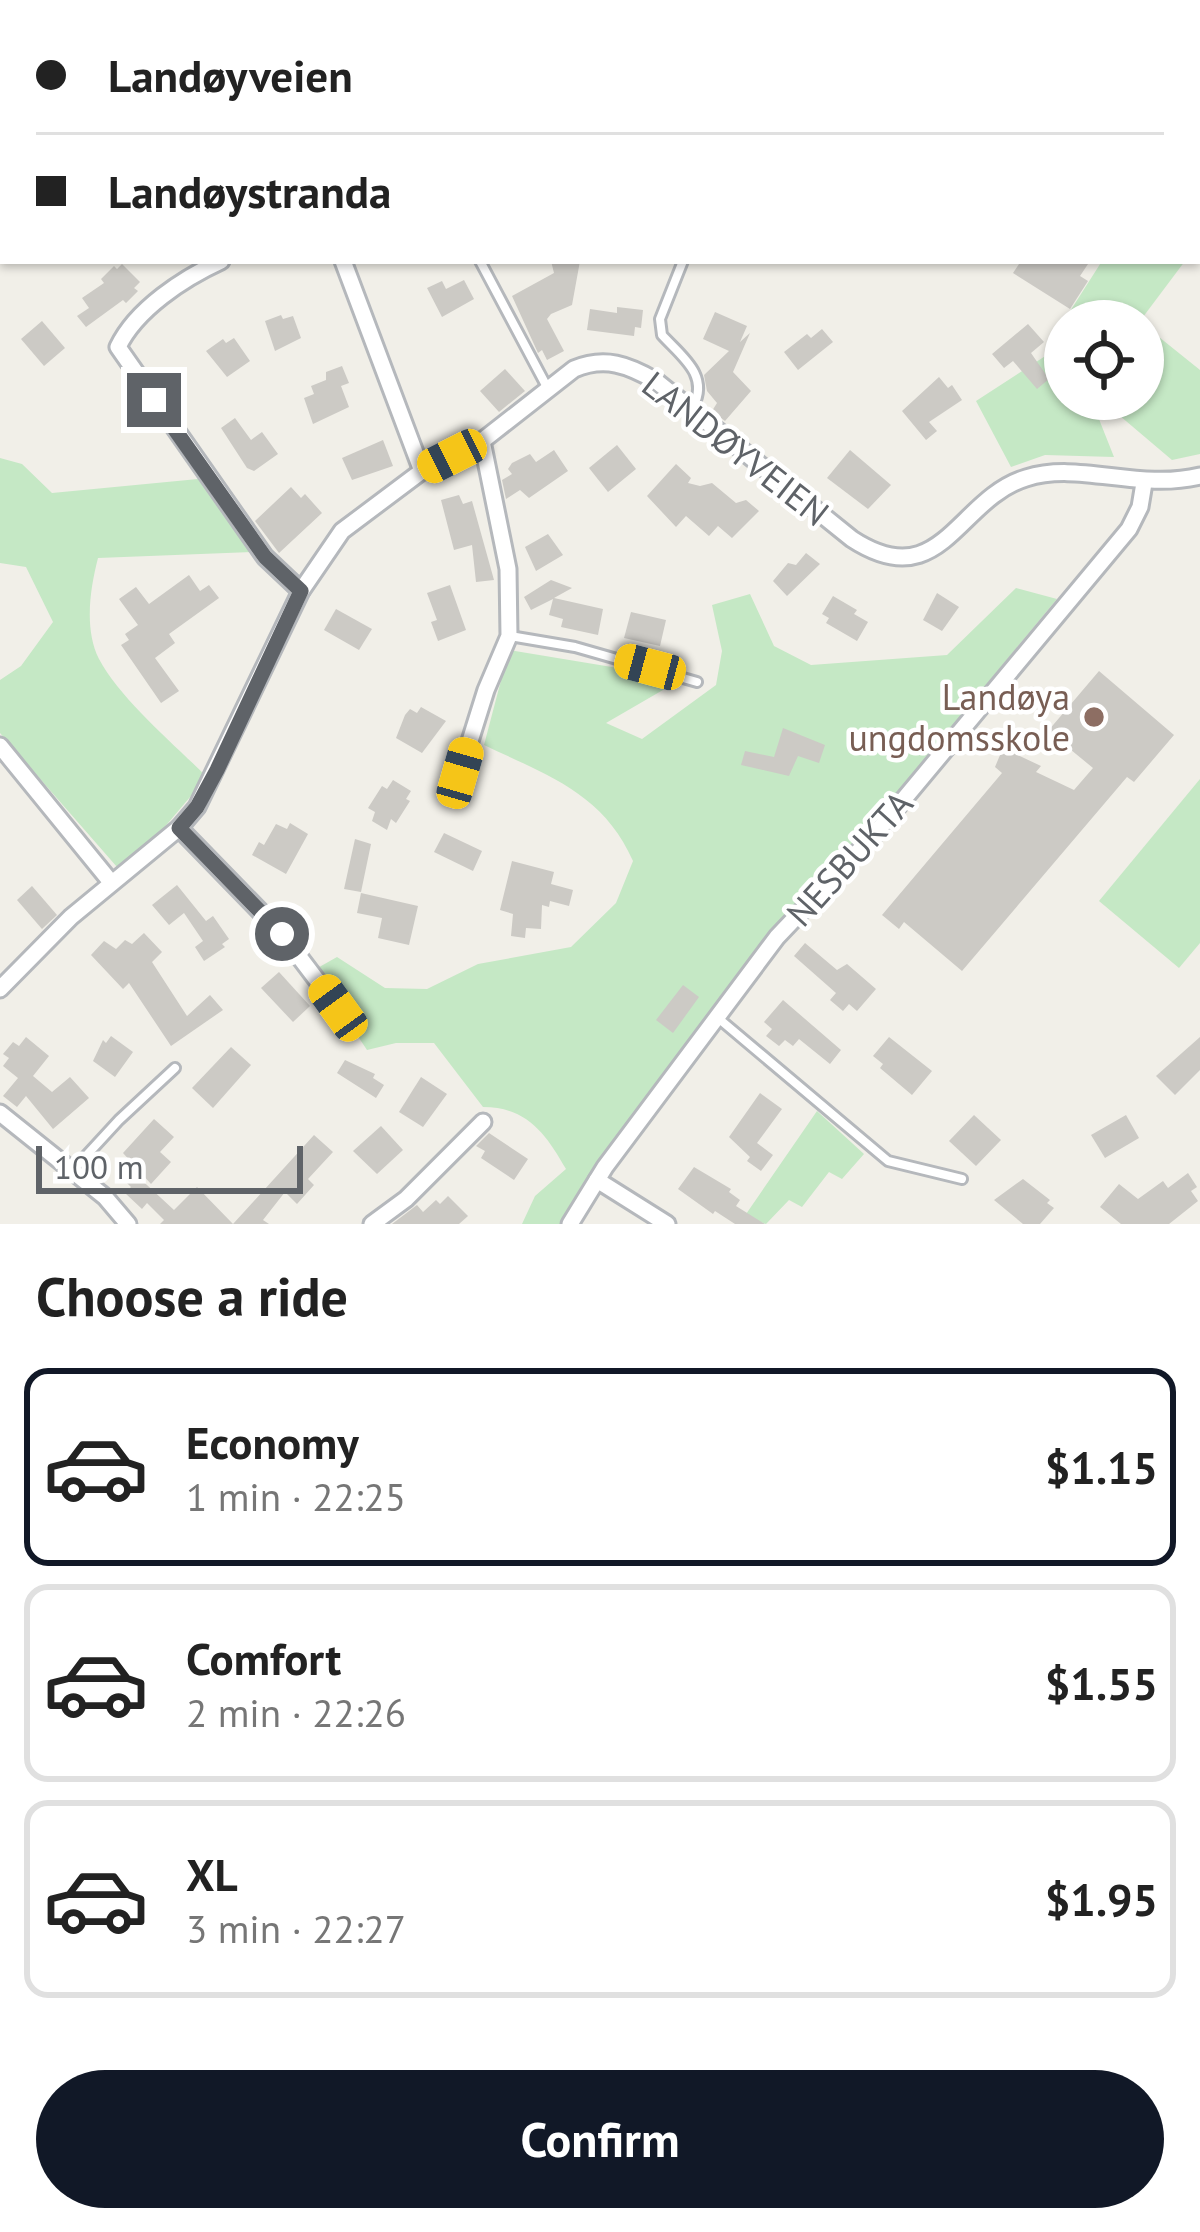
<!DOCTYPE html>
<html lang="en">
<head>
<meta charset="utf-8">
<style>
  body { margin:0; font-family:"PT Sans",sans-serif; background:#f2f2f2; color:#222; height:100vh; display:flex; flex-direction:column; font-size:45px; white-space:nowrap }
  * { box-sizing:border-box; margin:0 }
  p { font-size:39px; color:#767676 }
  .icon { flex:none; width:66px; height:66px; fill:none; stroke:currentColor; stroke-width:2; stroke-linecap:round; stroke-linejoin:round }
  .map { position:relative; height:1224px; overflow:hidden }
  .details { display:flex; flex-direction:column; background:#fff; flex:1 }
  .details>* { flex:none }
  .banner { position:absolute; left:0px; top:0px; width:1200px; height:264px; box-shadow:0 3px 9px #0004; display:grid; align-content:center; height:264px; padding:0 36px; background:#fff }
  .tools { position:absolute; left:1044px; top:300px; display:grid; gap:24px }
  .tools a { display:grid; place-items:center; width:120px; height:120px; border-radius:50%; background:#fff; box-shadow:0 3px 9px #0004; font-size:60px }
  .scale { position:absolute; left:36px; bottom:30px; width:267px; box-sizing:border-box; padding-left:12px; border:6px solid #5f6368; border-top:0; font-size:33px; line-height:42px; white-space:nowrap; color:#5f6368; -webkit-text-stroke:9px #fff; paint-order:stroke }
  .end { position:absolute; width:54px; height:54px; margin:-27px; border:15px solid #5f6368; background:#fff; box-shadow:0 0 0 6px #fff }
  .from { border-radius:50% }
  .car { position:absolute; width:36px; height:72px; margin:-36px -18px; border-radius:15px; box-shadow:0 0 9px 3px #0007; background:linear-gradient(#f5c518 24%,#345 0 40%,#f5c518 0 76%,#345 0 86%,#f5c518 0) }
  .banner b { display:flex; align-items:center; gap:42px; height:114px; font-size:45px }
  .banner b+b { border-top:3px solid #e0e0e0 }
  .banner i { width:30px; height:30px; background:#222 }
  ul { padding:0; list-style:none }
  li { display:flex; align-items:center; gap:36px; height:198px; margin:0 24px 18px; padding:0 12px; border:6px solid #e0e0e0; border-radius:24px }
  li div { flex:1 }
  li b { display:block; font-size:45px }
  li em { font-style:normal; font-weight:600 }
  li.selected { border-color:#111827 }
  li>.icon { width:108px; height:108px; stroke-width:1.5 }
  h2 { padding:0 36px; font-size:54px; line-height:144px }
  .primary-button { display:flex; gap:24px; margin-top:auto; padding:24px 36px }
  .primary-button a { flex:1; height:138px; border-radius:72px; background:#111827; color:#fff; font-size:48px; font-weight:600; line-height:138px; text-align:center }
  .map>svg:first-child { display:block }
</style>
</head>
<body>
<div class="map">
<svg width="1200" height="1224" viewBox="0 0 1200 1224">
  <rect width="100%" height="100%" fill="#f1efe8"/>
  <g fill="#c5e8c5">
    <polygon points="1102,261 1185,261 1140,321 1065,321 1065,399 1091,399 1114,457 1045,455 1011,467 976,401 1053,351 1060,327"/>
    <polygon points="1144,325 1200,370 1200,454 1172,460 1100,399 1143,399"/>
    <path d="M0 458 22 464 52 493 198 479 252 552 98 558C90 589 84 629 99 659 120 699 175 745 207 777L124 875 0 733V680L21 666 53 622 26 567 0 563Z"/>
    <path d="M1016 588 1057 599 718 1009 560 1224H522L535 1196 566 1169C546 1134 527 1107 483 1107L434 1043H396L367 1050 314 970 337 957 385 988 427 989 478 964 571 947 616 903 633 861C603 793 547 775 484 745L509 650 654 674 675 683 606 723 642 739 716 685 722 651 712 605 750 594 774 646 811 665 947 655Z"/>
    <polygon points="1200,779 1200,943 1179,968 1099,901"/>
    <polygon points="817,1111 864,1154 842,1179 829,1172 802,1207 789,1200 766,1224 744,1217"/>
  </g>
  <g fill="#aadaff">
    <polygon points="0,0 471,0 3,3 0,224"/>
    <polygon points="617,0 1113,0 622,3"/>
  </g>
  <g fill="#cccac5">
    <polygon points="551,261 580,261 572,305 551,314 547,319 564,351 547,360 542,350 538,353 512,296 554,273"/>
    <polygon points="1021,261 1090,261 1080,276 1088,281 1070,309 1013,273"/>
    <polygon points="122,264 140,282 134,288 138,291 126,303 123,300 86,327 77,316 89,308 82,298 104,283 101,279 114,266 117,269"/>
    <polygon points="464,280 474,299 442,317 427,288 442,281 446,289"/>
    <polygon points="617,307 643,310 641,328 635,327 634,336 587,330 590,309 617,313"/>
    <polygon points="715,312 747,326 740,342 750,333 733,372 751,391 725,421 712,411 717,403 707,391 704,375 729,351 703,339"/>
    <polygon points="281,315 283,319 293,316 301,338 275,351 265,321"/>
    <polygon points="42,321 65,348 44,366 21,339"/>
    <polygon points="1028,324 1044,342 1031,353 1049,379 1037,389 1013,361 1004,368 992,354"/>
    <polygon points="822,329 833,342 798,370 784,352 807,334 811,338"/>
    <polygon points="234,338 250,361 227,377 206,351 223,339 226,343"/>
    <polygon points="342,366 349,383 341,386 349,407 313,424 304,398 314,394 311,386 326,380 326,372"/>
    <polygon points="505,369 525,391 499,412 480,391"/>
    <polygon points="939,377 948,388 952,385 962,400 929,422 937,431 926,440 902,411"/>
    <polygon points="235,418 251,440 262,432 278,454 254,471 247,468 221,428"/>
    <polygon points="383,440 393,466 352,480 342,458"/>
    <polygon points="617,445 636,469 608,492 589,468"/>
    <polygon points="554,450 568,471 529,498 520,490 506,499 502,480 512,474 508,469 512,463 530,454 536,462"/>
    <polygon points="850,450 891,485 868,509 827,478"/>
    <polygon points="676,464 691,478 688,483 700,486 712,483 736,503 746,500 759,511 732,538 718,526 709,536 686,516 676,527 647,496"/>
    <polygon points="291,487 301,498 305,494 322,513 279,553 255,521"/>
    <polygon points="459,495 463,504 472,501 494,580 476,582 472,545 454,550 441,500"/>
    <polygon points="548,534 563,555 536,571 525,547"/>
    <polygon points="806,553 820,564 787,596 773,581 788,563 796,565"/>
    <polygon points="189,575 200,591 209,585 219,598 169,634 175,643 155,658 179,691 161,703 121,645 129,640 125,634 138,625 119,599 136,587 149,604"/>
    <polygon points="551,580 572,588 554,598 603,609 598,635 561,627 563,619 549,615 553,599 531,610 524,597"/>
    <polygon points="450,585 466,630 438,641 431,622 437,620 427,593"/>
    <polygon points="937,593 959,607 942,631 923,620"/>
    <polygon points="833,596 857,610 854,614 868,622 857,641 826,623 829,618 822,614"/>
    <polygon points="336,609 372,629 359,650 324,630"/>
    <polygon points="631,612 666,620 660,646 624,638"/>
    <polygon points="1099,671 1174,735 1134,782 1127,777 962,971 904,922 899,929 882,915 1002,773 995,767 1003,748 1041,766 1036,772 1074,790 1093,768 1048,731"/>
    <polygon points="421,707 446,721 422,753 396,738 405,715 410,709 417,713"/>
    <polygon points="783,728 825,745 819,763 798,756 789,776 741,765 745,751 774,757"/>
    <polygon points="393,780 411,791 406,799 410,801 396,823 391,819 387,830 372,821 375,812 368,808 382,786 387,789"/>
    <polygon points="290,823 308,834 286,874 252,855 259,842 264,845 276,824 287,829"/>
    <polygon points="444,833 482,851 473,871 434,852"/>
    <polygon points="355,839 371,844 361,892 344,889"/>
    <polygon points="512,861 554,872 551,884 573,890 569,906 550,901 549,907 542,905 541,929 526,928 525,938 511,936 513,914 500,910"/>
    <polygon points="177,885 206,921 213,916 229,939 222,944 225,947 204,961 195,947 203,941 184,913 169,925 152,905"/>
    <polygon points="32,886 57,915 42,929 17,900"/>
    <polygon points="361,893 418,906 409,945 378,938 382,918 357,913"/>
    <polygon points="144,933 162,952 152,962 187,1016 210,995 223,1010 171,1046 129,983 123,989 91,955 104,941 116,949 125,940 132,944"/>
    <polygon points="805,943 837,970 847,964 876,989 857,1011 849,1004 843,1011 830,1000 836,993 794,956"/>
    <polygon points="279,972 310,1006 293,1022 261,988"/>
    <polygon points="683,985 699,997 673,1033 656,1020"/>
    <polygon points="783,1000 841,1050 830,1064 799,1039 793,1046 785,1040 779,1046 766,1036 772,1029 764,1022"/>
    <polygon points="111,1036 133,1052 115,1077 93,1061 103,1040 106,1043"/>
    <polygon points="26,1037 49,1056 33,1076 52,1092 70,1077 89,1098 53,1129 26,1096 17,1107 3,1096 18,1078 3,1066 9,1058 3,1054 13,1042 19,1046"/>
    <polygon points="889,1037 932,1071 912,1095 880,1068 883,1064 873,1056"/>
    <polygon points="1200,1037 1200,1070 1175,1095 1156,1076"/>
    <polygon points="231,1047 251,1065 213,1108 192,1088"/>
    <polygon points="345,1060 375,1074 373,1078 384,1085 376,1098 337,1073"/>
    <polygon points="421,1077 447,1094 423,1127 399,1112"/>
    <polygon points="760,1093 782,1109 757,1143 773,1155 761,1171 747,1161 750,1157 729,1137"/>
    <polygon points="974,1115 1001,1140 976,1166 949,1141"/>
    <polygon points="1126,1115 1139,1138 1105,1158 1091,1135"/>
    <polygon points="154,1119 174,1137 160,1152 171,1162 151,1184 123,1153"/>
    <polygon points="381,1126 403,1150 377,1174 353,1151"/>
    <polygon points="489,1133 528,1159 514,1180 481,1158 485,1151 476,1146"/>
    <polygon points="314,1135 333,1152 308,1179 314,1185 297,1204 285,1192 263,1220 269,1224 160,1224 164,1220 147,1203 142,1209 125,1193 131,1187 126,1182 134,1173 174,1210 197,1187 233,1224"/>
    <polygon points="694,1167 731,1189 729,1192 740,1200 736,1206 765,1224 735,1224 715,1211 713,1214 678,1189"/>
    <polygon points="1188,1173 1197,1187 1191,1191 1198,1201 1169,1224 1121,1224 1100,1207 1119,1184 1138,1199 1163,1181 1168,1188"/>
    <polygon points="1023,1179 1050,1200 1047,1203 1054,1208 1040,1224 1023,1224 994,1200"/>
    <polygon points="448,1196 468,1216 459,1224 392,1224 417,1205 423,1212 436,1200 440,1204"/>
  </g>
  <g fill="none" stroke-linecap="round" stroke-linejoin="round">
    <g stroke="#b5b8bc" stroke-width="14">
      <g id="lane">
        <polyline points="1130,3 1131,0"/>
        <polyline points="1197,59 1200,59"/>
        <polyline points="480,261 547,387"/>
        <path d="M683 261 660 319 662 335C681 356 710 375 693 407"/>
        <polyline points="510,636 575,647 697,682"/>
        <polyline points="718,1018 888,1161 962,1179"/>
        <polyline points="73,1170 119,1120 175,1068"/>
      </g>
    </g>
    <g stroke="#b5b8bc" stroke-width="21">
      <g id="street">
        <path d="M221 261C184 278 136 309 118 347L265 557 301 591"/>
        <polyline points="343,261 422,471"/>
        <polyline points="0,746 110,881"/>
        <polyline points="460,773 486,690 509,636 508,569 482,441"/>
        <polyline points="179,828 282,934 338,1008"/>
        <path d="M0 989 71 917 179 828 197 807 301 591 342 531 422 471 482 441 574 369C605 356 628 365 656 381L852 539C941 597 957 499 1026 478 1079 461 1138 491 1200 476"/>
        <polyline points="0,1113 105,1197 128,1224"/>
        <polyline points="597,1180 667,1224"/>
        <polyline points="372,1224 406,1199 483,1122"/>
        <polyline points="570,1224 605,1167 777,937 874,835 1129,529 1140,507 1144,483"/>
      </g>
    </g>
    <use href="#lane" stroke="#fff" stroke-width="8"/>
    <use href="#street" stroke="#fff" stroke-width="15"/>
  </g>
  <g fill="none" stroke-linecap="round" stroke-linejoin="round">
    <polyline stroke="#5f6368" stroke-width="15" points="154,400 265,557 301,591 217,770 197,807 179,828 282,934"/>
  </g>
  <circle fill="#8d6e63" stroke="#fff" stroke-width="4.5" cx="1094" cy="717" r="12"/>
  <g text-anchor="middle" dominant-baseline="central" stroke-width="9" stroke-linejoin="round" paint-order="stroke">
    <g font-size="36" fill="#5f6368" stroke="#fff">
      <text transform="translate(736 448) rotate(38)">LANDØYVEIEN</text>
      <text transform="translate(849 858) rotate(-48)">NESBUKTA</text>
    </g>
    <g font-size="36" fill="#785e54" stroke="#fff" text-anchor="end">
      <text x="1070" y="696">Landøya<tspan x="1070" dy="41">ungdomsskole</tspan></text>
    </g>
  </g>
</svg>
<div class="tools">
<a><svg class="icon" aria-label="locate" viewBox="0 0 24 24"><circle cx="12" cy="12" r="6"/><path d="M12 2v4M12 18v4M2 12h4M18 12h4"/></svg></a>
</div>
<div class="scale">100 m</div>
<i class="end from" style="left:282px;top:934px"></i>
<i class="end" style="left:154px;top:400px"></i>
<i class="car" style="left:452px;top:456px;rotate:243deg"></i>
<i class="car" style="left:650px;top:667px;rotate:285deg"></i>
<i class="car" style="left:460px;top:773px;rotate:16deg"></i>
<i class="car" style="left:338px;top:1008px;rotate:324deg"></i>
<div class="banner">
<b><i class="from"></i>Landøyveien</b>
<b><i></i>Landøystranda</b>
</div>
</div>
<section class="details">
<h2>Choose a ride</h2>
<ul>
<li class="selected"><svg class="icon" aria-label="car" viewBox="0 0 24 24"><path d="M5 17H2v-5l4-1 3-4h7l3 4 3 1v5h-3M9 17h6M6 11h13"/><circle cx="7" cy="17" r="2"/><circle cx="17" cy="17" r="2"/></svg><div><b>Economy</b><p>1 min · 22:25</p></div><em>$1.15</em></li>
<li><svg class="icon" aria-label="car" viewBox="0 0 24 24"><path d="M5 17H2v-5l4-1 3-4h7l3 4 3 1v5h-3M9 17h6M6 11h13"/><circle cx="7" cy="17" r="2"/><circle cx="17" cy="17" r="2"/></svg><div><b>Comfort</b><p>2 min · 22:26</p></div><em>$1.55</em></li>
<li><svg class="icon" aria-label="car" viewBox="0 0 24 24"><path d="M5 17H2v-5l4-1 3-4h7l3 4 3 1v5h-3M9 17h6M6 11h13"/><circle cx="7" cy="17" r="2"/><circle cx="17" cy="17" r="2"/></svg><div><b>XL</b><p>3 min · 22:27</p></div><em>$1.95</em></li>
</ul>
<div class="primary-button"><a>Confirm</a></div>
</section>
</body>
</html>
